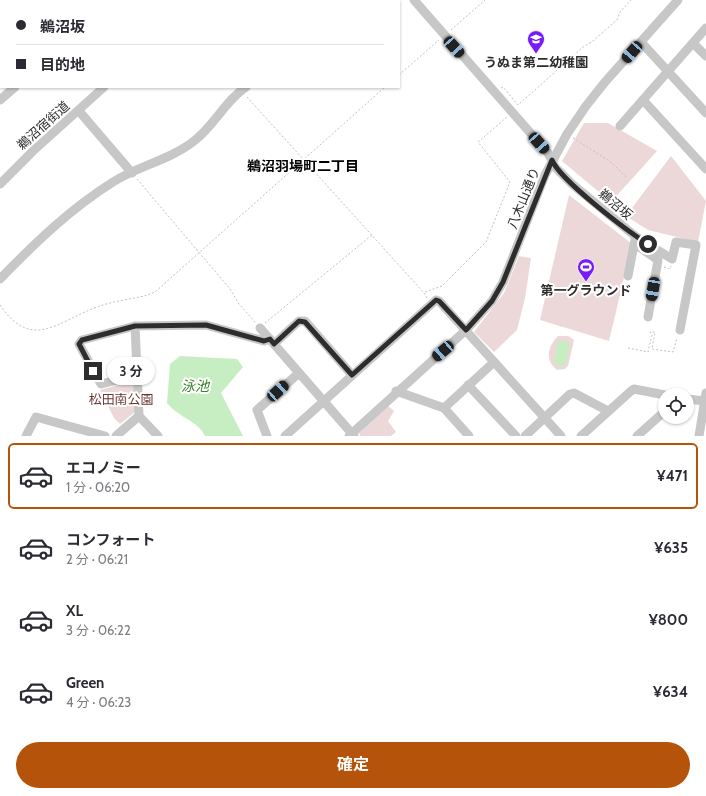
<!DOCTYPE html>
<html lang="ja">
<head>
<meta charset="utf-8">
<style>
  body { margin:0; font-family:Cabin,"Noto Sans JP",sans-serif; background:#f2f2f3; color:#2b2b33; height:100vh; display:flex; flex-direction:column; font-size:15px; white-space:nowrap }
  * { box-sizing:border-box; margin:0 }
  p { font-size:13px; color:#7c7c81 }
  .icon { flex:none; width:22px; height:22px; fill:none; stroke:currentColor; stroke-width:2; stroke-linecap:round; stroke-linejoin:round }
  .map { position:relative; height:436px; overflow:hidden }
  .sheet { display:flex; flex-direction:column; background:#fff; flex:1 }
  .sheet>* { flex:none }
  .guide { position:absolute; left:0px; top:0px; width:400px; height:88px; box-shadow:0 1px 3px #0004; display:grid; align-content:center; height:88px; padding:0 16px; background:#fff }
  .tools { position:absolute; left:658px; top:388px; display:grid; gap:8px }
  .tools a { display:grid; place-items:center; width:36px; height:36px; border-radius:50%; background:#fff; box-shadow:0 1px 3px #0004; font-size:20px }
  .end { position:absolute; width:18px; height:18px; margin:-9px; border:5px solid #2d2d2d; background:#fff; box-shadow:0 0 0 2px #fff }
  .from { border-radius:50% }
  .bubble { position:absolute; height:28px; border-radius:14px; background:#fff; box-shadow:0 1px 3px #0004; font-size:13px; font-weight:700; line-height:28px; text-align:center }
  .car { position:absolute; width:12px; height:24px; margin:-12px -6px; border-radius:5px; box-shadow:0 0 3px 1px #0007; background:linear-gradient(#222 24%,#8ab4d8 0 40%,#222 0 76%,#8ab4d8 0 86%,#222 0) }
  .guide b { display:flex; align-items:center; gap:14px; height:38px; font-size:15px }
  .guide b+b { border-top:1px solid #e1e1e2 }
  .guide i { width:10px; height:10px; background:#2b2b33 }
  ul { padding:7px 0 0; list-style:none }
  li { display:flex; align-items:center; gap:12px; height:66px; margin:0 8px 6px; padding:0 8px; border:2px solid transparent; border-radius:6px }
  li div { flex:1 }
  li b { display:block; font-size:15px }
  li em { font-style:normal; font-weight:700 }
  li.selected { border-color:#b45309 }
  li>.icon { width:36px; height:36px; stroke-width:1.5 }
  .button { display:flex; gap:8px; margin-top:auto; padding:8px 16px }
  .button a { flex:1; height:46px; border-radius:24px; background:#b45309; color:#fff; font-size:16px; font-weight:700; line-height:46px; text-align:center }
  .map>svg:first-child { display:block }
</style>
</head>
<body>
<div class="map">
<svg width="706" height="436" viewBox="0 0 706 436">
  <rect width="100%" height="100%" fill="#fff"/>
  <g fill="#ecd8d9">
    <polygon points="584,123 608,123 657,151 611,202 562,161"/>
    <polygon points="671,156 706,201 698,242 648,230 626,216"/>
    <polygon points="569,195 632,244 609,341 540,320"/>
    <polygon points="519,256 531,258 525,298 517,330 494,352 474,332 504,293"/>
    <path d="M558 336H568L574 340 568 366 565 369 557 370C544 360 548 346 558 336Z"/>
    <polygon points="133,381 135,412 120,424 114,418 100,390"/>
    <polygon points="388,406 394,411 388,421 396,432 391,436 360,436 359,433"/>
  </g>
  <g fill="#c7eec2">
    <polygon points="558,340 570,343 565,366 554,364"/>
    <path d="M180 356 237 359 243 367 221 393 243 436H205C198 421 178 417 167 403L170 364Z"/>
  </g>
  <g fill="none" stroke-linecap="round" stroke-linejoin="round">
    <g stroke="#c1c1c1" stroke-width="1" stroke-dasharray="2 2" stroke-linecap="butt">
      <polyline points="451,30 485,0"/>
      <polyline points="399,75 439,40"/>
      <polyline points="501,88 503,87 518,105 583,47 593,41 617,20 620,12 631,0"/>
      <polyline points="247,97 424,293 427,298"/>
      <polyline points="573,138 611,162 627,178"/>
      <polyline points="137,179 230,289 239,304 255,322"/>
      <polyline points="664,267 670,269 671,266"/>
      <polyline points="425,292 442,286 486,242 510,182 478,142 507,117"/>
      <path d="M0 305C32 352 58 321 97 307 113 301 132 299 148 295L155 292 385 87"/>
      <polyline points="265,323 372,235"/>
      <polyline points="628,348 648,352 652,335 650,332 655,332 652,349 673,352 677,338"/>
    </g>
    <g stroke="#c7c7c7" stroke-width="9">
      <polyline points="78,0 78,1"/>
      <polyline points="142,0 143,1"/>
      <polyline points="298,0 299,1"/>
      <polyline points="414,0 548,153 555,167 572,184 635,236 672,259 676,242 696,245 680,330"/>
      <polyline points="34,1 34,0"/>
      <polyline points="200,1 201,0"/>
      <polyline points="329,1 330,0"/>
      <polyline points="641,42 706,113"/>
      <polyline points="693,43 706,56"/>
      <polyline points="0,100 15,87"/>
      <polyline points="643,100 706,169"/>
      <polyline points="79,111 132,173"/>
      <polyline points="620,126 706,28"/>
      <polyline points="0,184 33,151 104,87"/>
      <polyline points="635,244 658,260 648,317"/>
      <polyline points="628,276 635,240"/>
      <path d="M0 279C35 243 70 209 113 182 138 166 170 160 194 141 214 126 225 101 246 87"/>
      <polyline points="135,326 139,416 158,436"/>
      <polyline points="260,328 354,436"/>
      <polyline points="274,344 299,321 305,321 352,375"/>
      <polyline points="138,375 101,384 79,344 82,340 135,326 206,325 264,341 270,339"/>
      <polyline points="468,385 516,436"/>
      <polyline points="396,391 444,408"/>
      <polyline points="687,399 705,401"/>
      <polyline points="26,436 36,417 105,436"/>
      <polyline points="116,436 139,416"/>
      <polyline points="267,436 257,410 299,373"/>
      <polyline points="285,436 436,300 439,301 561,436"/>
      <polyline points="349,436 466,330 492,301 503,282 545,175 567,134 586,106 605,82 678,0"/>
      <polyline points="469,436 444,408 494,362"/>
      <polyline points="525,436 570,394 574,393 608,411"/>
      <polyline points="581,436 631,391 634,389 665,395"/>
      <polyline points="637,436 665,411"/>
      <polyline points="699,436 706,393"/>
    </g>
  </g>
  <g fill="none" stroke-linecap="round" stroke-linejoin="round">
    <path stroke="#2d2d2d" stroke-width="5" d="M93 371 79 344 82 340 135 326 206 325 264 341 270 339 274 344 299 321 305 322 352 375 436 300 439 301 466 330 492 301 503 282 552 160C560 180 627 231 648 244"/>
  </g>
  <defs>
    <g id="school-pin" transform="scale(0.9)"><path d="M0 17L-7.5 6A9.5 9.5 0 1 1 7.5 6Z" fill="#771cf6" stroke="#fff"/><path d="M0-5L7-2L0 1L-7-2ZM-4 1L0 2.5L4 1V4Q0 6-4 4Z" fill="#fff"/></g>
    <g id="stadium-pin" transform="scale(0.9)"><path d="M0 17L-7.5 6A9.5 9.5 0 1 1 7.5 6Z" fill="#771cf6" stroke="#fff"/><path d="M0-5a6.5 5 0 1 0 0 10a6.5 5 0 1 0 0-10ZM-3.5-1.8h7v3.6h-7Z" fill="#fff"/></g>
  </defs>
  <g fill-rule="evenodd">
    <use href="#school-pin" x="536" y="39"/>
    <use href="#stadium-pin" x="586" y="267"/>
  </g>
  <g text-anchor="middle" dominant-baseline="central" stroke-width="4" stroke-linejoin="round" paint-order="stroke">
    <g font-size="13" font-weight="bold" fill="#2d2d2d" stroke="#fff">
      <text x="536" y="62">うぬま第二幼稚園</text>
      <text x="586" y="290">第一グラウンド</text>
    </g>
    <g font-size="13" fill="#2d2d2d" stroke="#fff">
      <text transform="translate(43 125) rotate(-42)">鵜沼宿街道</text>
      <text transform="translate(523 198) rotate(-68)">八木山通り</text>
      <text transform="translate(616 204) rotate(40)">鵜沼坂</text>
    </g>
    <g font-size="13" fill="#6c3736" stroke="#fff">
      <text x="121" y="399">松田南公園</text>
    </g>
    <g font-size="14" font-weight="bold" fill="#000" stroke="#fff">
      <text x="303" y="166">鵜沼羽場町二丁目</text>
    </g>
    <g font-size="14" font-style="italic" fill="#39822e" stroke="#fff">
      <text x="195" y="386">泳池</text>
    </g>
  </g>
</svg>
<div class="tools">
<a><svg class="icon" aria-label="locate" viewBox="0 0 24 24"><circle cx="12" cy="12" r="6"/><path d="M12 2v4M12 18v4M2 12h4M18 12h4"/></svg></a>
</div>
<i class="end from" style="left:648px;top:244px"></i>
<i class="end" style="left:93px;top:371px"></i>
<div class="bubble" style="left:107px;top:357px;width:48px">3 分</div>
<i class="car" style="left:454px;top:47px;rotate:138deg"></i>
<i class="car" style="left:632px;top:52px;rotate:221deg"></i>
<i class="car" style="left:539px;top:143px;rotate:138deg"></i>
<i class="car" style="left:653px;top:289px;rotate:190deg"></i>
<i class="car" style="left:443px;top:351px;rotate:229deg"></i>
<i class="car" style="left:278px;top:391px;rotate:48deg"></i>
<div class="guide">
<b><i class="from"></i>鵜沼坂</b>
<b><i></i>目的地</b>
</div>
</div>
<section class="sheet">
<ul>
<li class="selected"><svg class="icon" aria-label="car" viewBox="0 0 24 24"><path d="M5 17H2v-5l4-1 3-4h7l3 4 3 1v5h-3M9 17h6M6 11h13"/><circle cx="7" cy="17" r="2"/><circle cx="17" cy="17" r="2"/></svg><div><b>エコノミー</b><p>1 分 · 06:20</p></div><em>¥471</em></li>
<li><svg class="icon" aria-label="car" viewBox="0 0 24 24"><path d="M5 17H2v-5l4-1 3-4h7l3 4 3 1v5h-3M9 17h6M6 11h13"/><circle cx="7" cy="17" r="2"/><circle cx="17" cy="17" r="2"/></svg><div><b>コンフォート</b><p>2 分 · 06:21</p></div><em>¥635</em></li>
<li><svg class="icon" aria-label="car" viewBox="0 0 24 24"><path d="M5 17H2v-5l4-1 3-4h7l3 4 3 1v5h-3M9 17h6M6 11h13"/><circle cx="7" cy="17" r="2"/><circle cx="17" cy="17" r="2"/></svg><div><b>XL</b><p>3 分 · 06:22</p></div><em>¥800</em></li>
<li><svg class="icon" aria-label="car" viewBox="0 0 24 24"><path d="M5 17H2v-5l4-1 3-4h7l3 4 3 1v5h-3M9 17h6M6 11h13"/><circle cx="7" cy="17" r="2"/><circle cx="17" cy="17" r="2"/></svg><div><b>Green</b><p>4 分 · 06:23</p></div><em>¥634</em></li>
</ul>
<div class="button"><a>確定</a></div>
</section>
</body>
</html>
